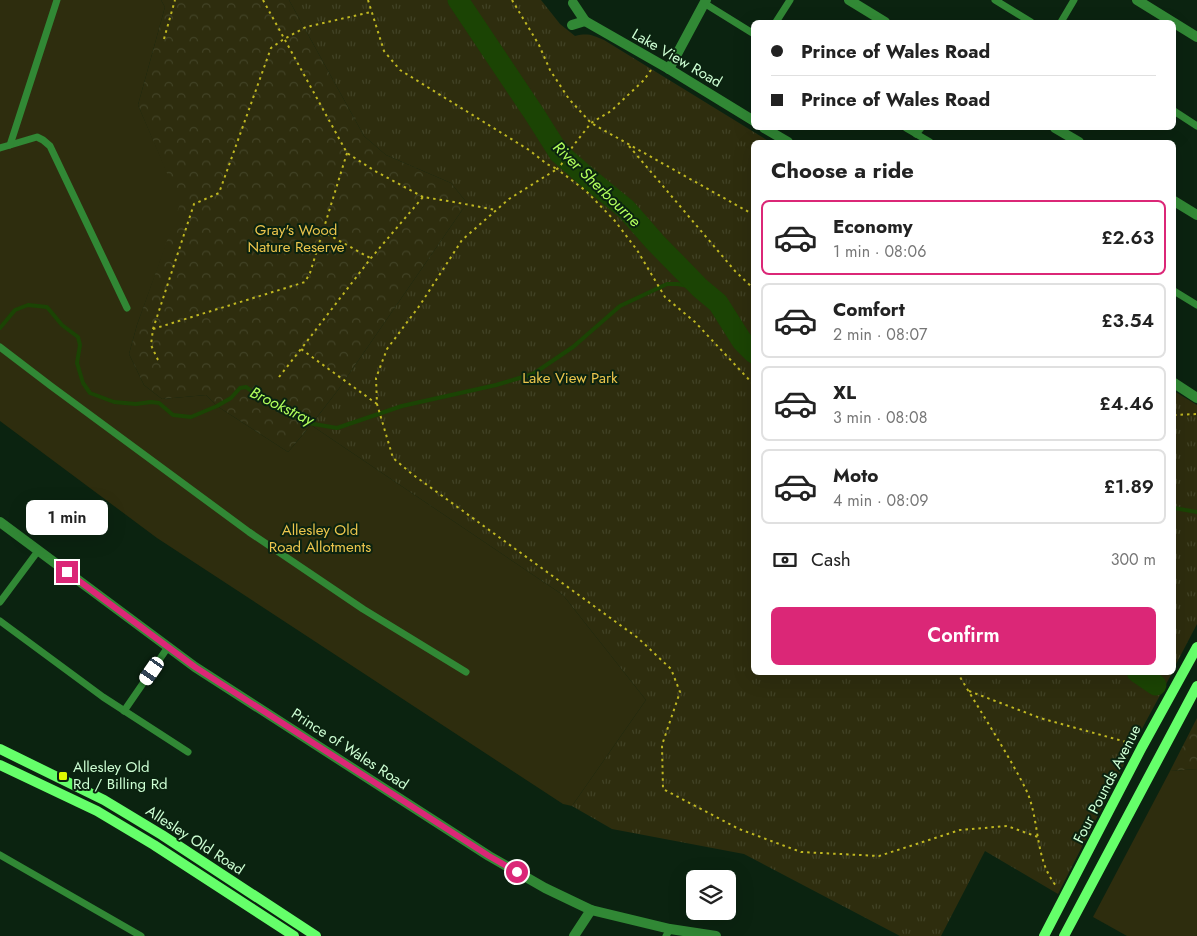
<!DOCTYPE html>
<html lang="en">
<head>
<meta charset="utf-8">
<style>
  body { margin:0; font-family:Jost,sans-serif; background:#f6f6f6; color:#222; height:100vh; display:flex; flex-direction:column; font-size:19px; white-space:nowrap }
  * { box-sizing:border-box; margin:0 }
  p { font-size:16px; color:#767676 }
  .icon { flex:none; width:28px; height:28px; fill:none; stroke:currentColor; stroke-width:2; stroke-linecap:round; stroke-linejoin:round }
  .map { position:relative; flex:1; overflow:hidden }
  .side { position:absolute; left:751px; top:140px; width:425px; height:535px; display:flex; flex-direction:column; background:#fff; border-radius:8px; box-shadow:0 5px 20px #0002 }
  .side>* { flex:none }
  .guide { position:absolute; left:751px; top:20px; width:425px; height:110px; border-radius:8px; box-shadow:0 5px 20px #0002; display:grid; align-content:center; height:110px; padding:0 20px; background:#fff }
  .controls { position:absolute; left:686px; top:870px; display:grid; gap:10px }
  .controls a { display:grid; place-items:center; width:50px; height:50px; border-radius:8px; background:#fff; box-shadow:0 5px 20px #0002; font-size:25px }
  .end { position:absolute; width:22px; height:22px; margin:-11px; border:6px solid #db2777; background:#fff; box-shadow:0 0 0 2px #fff }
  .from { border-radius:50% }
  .bubble { position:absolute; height:35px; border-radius:8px; background:#fff; box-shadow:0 5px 20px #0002; font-size:16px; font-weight:600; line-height:35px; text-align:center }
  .car { position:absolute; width:15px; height:30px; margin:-15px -8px; border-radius:6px; box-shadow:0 0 4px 1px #0007; background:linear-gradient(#fff 24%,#345 0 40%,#fff 0 76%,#345 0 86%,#fff 0) }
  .guide b { display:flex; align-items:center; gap:18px; height:48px; font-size:19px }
  .guide b+b { border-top:1px solid #e0e0e0 }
  .guide i { width:12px; height:12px; background:#222 }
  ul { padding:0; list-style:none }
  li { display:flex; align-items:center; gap:15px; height:75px; margin:0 10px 8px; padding:0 10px; border:2px solid #e0e0e0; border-radius:8px }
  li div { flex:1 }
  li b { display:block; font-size:19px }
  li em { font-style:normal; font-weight:600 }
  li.on { border-color:#db2777 }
  li>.icon { width:45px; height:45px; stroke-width:1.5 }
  h2 { padding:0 20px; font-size:22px; line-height:60px }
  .pay { display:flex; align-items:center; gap:12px; height:55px; padding:0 20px; font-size:19px }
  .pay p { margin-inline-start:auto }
  .primary-button { display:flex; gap:10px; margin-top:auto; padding:10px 20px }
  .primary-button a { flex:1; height:58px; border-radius:8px; background:#db2777; color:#fff; font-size:20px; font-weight:600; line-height:58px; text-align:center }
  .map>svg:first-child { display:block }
</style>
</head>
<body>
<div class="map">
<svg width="1197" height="936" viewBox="0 0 1197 936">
  <defs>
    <pattern id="forest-crowns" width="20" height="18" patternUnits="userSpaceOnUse" patternTransform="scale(1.25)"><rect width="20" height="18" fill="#2e2d0e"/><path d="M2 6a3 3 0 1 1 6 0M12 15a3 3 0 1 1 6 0" fill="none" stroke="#414225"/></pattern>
    <pattern id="park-tufts" width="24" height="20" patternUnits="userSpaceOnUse" patternTransform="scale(1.25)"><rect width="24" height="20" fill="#2e2d0e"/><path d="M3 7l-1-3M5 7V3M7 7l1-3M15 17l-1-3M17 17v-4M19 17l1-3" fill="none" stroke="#414225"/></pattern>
  </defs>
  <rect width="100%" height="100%" fill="#0b2310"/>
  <g fill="#2e2d0e">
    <polygon points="0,0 161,0 165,7 138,105 181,204 137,325 129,354 144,385 162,399 206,395 217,406 288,452 311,425 563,595 646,700 572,806 563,804 157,538 0,421"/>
    <polygon points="1197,769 1197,936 1127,936 1093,917 1170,771"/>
  </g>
  <g fill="url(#forest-crowns)">
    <polygon points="161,0 289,0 364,136 386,155 451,183 467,203 338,390 310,426 288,452 217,406 206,395 162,399 144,385 129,354 137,325 180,204 138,105 165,7"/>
    <polygon points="1197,718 1197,769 1170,771"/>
  </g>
  <g fill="url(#park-tufts)">
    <path d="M289 0H541L560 24 575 36C588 33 592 35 604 40L770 142H754V672L1172 673 1144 725 1058 894 985 851 941 936H900L744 854 612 829 572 806 646 700 563 595 311 425 338 390 467 203 451 183 386 155 364 136Z"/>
    <polygon points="1174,391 1197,405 1197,624 1174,668"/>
  </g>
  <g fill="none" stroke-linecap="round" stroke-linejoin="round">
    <g stroke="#1b4404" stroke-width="4">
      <polyline points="0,328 15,310 28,305 47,307 62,325 78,337 80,345 77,363 83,383 90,393 114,402 136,404 151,402 159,403 173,415 191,417 217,406 231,398 240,388 246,387 267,402 308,423 337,428 402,406 496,385 533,374 573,347 620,306 667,284 677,284 700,288"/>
      <polyline points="1174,508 1197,512"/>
    </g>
    <g stroke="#1b4404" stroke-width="21">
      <polyline points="458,0 535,115 559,153 588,178 626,209 655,242 700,288 718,303 742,341 754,353"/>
      <polyline points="1137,672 1156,685"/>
    </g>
    <g stroke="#c0b821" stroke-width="2" stroke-dasharray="2.5 4" stroke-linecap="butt">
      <polyline points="263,0 347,153 375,171 423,197"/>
      <polyline points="368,0 384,51 400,70 529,150 547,164 557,169 509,199 462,240 420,305 387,349 376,378 377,404 393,458 412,474 638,638 671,669 680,692 662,745 663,789 739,829 801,852 879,856 960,830 1007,826 1038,837"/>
      <polyline points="512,0 539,45 550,70 569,99 591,123 754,215"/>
      <polyline points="164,39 175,0"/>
      <polyline points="651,70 644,80 611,111 591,123 573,146 561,165 557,169 586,191 615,221 637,250 665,297 695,322 754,385"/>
      <polyline points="629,146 735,271 754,289"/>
      <polyline points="322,231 370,258"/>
      <polyline points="153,329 305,282 310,273 347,153"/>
      <polyline points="158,360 151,345 153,329 194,204 219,193 271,48 284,39 306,27 371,12"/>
      <polyline points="279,377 301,349"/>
      <polyline points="377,404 301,349 371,258 423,197 454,202 496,210"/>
      <polyline points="1174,415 1197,414"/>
      <path d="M957 672C976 704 996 735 1014 767 1019 776 1024 785 1028 794 1040 825 1035 861 1057 887"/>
      <polyline points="969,691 1040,718 1130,743"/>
    </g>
    <g stroke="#318835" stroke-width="7">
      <polyline points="995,0 1031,22"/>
      <polyline points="704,3 754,34"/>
      <polyline points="776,22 790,0"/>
      <polyline points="1061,22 1074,0"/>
      <polyline points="1174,111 1197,126"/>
      <polyline points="906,128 930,142"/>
      <polyline points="916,134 921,128"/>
      <polyline points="10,145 37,137 43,140 50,146 127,308"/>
      <polyline points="0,148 10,145 57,0"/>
      <polyline points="1174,291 1197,305"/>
      <polyline points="0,347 51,386 249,532 363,609 466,672"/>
      <polyline points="0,602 38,551"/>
      <polyline points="0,621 103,697 188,752"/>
      <polyline points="124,711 168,647"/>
      <polyline points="0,855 141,936"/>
      <polyline points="666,936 670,929"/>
    </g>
    <g stroke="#318835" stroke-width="10">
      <polyline points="849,0 885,22"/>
      <polyline points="1137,0 1197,37"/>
      <polyline points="585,21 669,69 754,121"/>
      <polyline points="572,25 585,21 573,3"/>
      <polyline points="669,69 706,0"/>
      <polyline points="764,128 788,142"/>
      <polyline points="1055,128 1079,142"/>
      <polyline points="1174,201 1197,215"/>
      <polyline points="1174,383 1197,398"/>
      <polyline points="0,522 195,667 489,856 545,888 591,910 670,929 716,936"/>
      <polyline points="574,936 591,910"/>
    </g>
    <g stroke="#65ff6a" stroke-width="10">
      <polyline points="0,749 104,800 162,835 316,936"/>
      <polyline points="0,765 97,811 154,845 294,936"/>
      <polyline points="1044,936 1142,747 1197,647"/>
      <polyline points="1064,936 1197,686"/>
    </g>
  </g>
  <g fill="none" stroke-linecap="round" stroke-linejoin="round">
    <polyline stroke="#db2777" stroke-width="6" points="67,572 195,667 489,856 517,872"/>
  </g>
  <rect fill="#def900" stroke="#0b2310" stroke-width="2" x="58" y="771" width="10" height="10" rx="2.5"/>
  <g text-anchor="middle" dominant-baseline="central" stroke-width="4" stroke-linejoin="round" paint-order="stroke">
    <g font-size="15" fill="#ceffd4" stroke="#0b2310">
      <text transform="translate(677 58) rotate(30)">Lake View Road</text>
      <text transform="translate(350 749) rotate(33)">Prince of Wales Road</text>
      <text transform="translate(1107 784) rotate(-63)">Four Pounds Avenue</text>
      <text transform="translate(195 840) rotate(33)">Allesley Old Road</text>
    </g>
    <g font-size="15" fill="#ecc54d" stroke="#0b2310">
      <text x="296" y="230">Gray's Wood<tspan x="296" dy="17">Nature Reserve</tspan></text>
      <text x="570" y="378">Lake View Park</text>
      <text x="320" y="530">Allesley Old<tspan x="320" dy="17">Road Allotments</tspan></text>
    </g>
    <g font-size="15" fill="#ceffd4" stroke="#0b2310" text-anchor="start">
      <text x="73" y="767">Allesley Old<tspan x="73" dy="17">Rd / Billing Rd</tspan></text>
    </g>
    <g font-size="16" font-style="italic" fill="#b2ff5c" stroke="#0b2310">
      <text transform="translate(597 184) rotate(44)">River Sherbourne</text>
      <text transform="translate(282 406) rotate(26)">Brookstray</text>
    </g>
  </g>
</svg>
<div class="controls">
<a><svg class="icon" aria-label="layers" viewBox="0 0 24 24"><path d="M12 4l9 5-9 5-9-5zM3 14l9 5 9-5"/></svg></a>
</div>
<i class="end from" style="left:517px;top:872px"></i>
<i class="end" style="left:67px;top:572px"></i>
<div class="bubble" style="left:26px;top:500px;width:82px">1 min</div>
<i class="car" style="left:152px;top:671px;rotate:215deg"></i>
<div class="guide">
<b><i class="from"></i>Prince of Wales Road</b>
<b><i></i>Prince of Wales Road</b>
</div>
<section class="side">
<h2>Choose a ride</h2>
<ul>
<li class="on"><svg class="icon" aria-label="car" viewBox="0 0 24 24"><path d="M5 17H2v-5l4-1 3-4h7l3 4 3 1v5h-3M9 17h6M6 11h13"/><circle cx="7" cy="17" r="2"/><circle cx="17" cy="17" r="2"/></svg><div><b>Economy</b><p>1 min · 08:06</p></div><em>£2.63</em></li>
<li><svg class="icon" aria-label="car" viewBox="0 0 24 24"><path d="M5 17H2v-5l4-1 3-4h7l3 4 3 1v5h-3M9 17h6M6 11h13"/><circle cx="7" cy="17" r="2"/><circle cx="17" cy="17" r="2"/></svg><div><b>Comfort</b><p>2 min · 08:07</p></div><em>£3.54</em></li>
<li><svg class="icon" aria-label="car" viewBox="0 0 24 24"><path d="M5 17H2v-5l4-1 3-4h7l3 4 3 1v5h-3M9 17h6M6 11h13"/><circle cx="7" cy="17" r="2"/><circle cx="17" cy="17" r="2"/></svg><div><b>XL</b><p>3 min · 08:08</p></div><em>£4.46</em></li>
<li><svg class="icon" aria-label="car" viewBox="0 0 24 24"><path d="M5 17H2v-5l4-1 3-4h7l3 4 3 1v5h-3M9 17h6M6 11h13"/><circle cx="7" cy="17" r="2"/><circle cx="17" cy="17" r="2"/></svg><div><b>Moto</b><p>4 min · 08:09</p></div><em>£1.89</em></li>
</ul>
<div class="pay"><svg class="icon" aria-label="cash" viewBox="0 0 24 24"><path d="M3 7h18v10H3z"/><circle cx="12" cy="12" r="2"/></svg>Cash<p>300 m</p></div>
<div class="primary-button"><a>Confirm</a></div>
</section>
</div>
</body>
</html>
